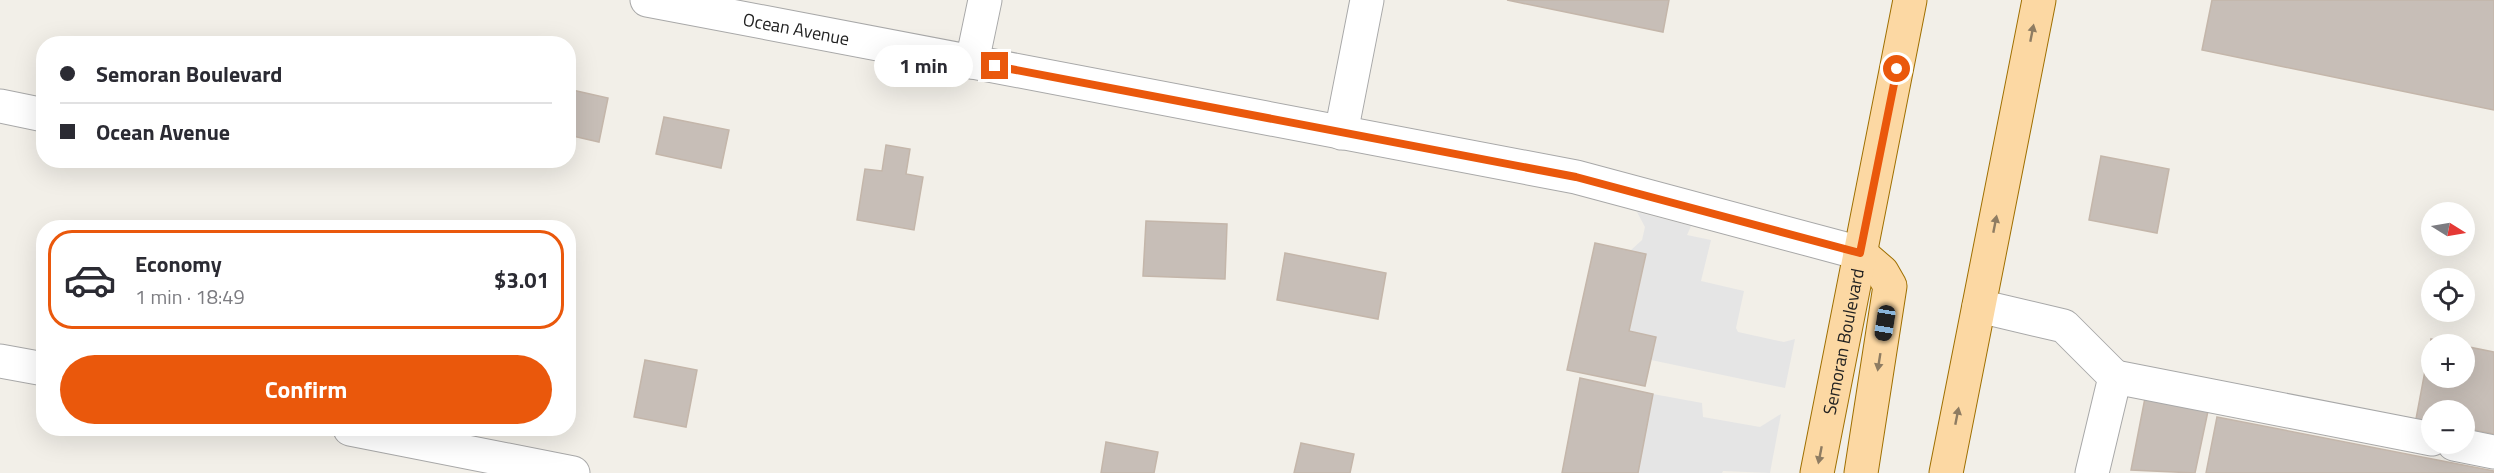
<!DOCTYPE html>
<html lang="en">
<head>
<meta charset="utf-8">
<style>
  body { margin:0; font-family:"Titillium Web",sans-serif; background:#f7f7f7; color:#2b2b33; height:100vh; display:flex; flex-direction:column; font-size:22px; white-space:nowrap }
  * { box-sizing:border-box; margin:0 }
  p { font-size:20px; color:#7c7c81 }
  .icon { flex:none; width:33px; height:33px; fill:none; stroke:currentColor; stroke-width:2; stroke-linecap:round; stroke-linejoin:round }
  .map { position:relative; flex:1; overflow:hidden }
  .sheet { position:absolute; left:36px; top:220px; width:540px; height:216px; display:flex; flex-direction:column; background:#fff; border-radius:24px; box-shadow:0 6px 24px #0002 }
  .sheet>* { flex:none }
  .hud { position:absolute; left:36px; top:36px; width:540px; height:132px; border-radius:24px; box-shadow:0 6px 24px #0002; display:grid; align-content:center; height:132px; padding:0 24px; background:#fff }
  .needle { width:39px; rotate:101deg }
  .fabs { position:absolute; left:2421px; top:202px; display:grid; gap:12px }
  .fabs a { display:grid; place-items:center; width:54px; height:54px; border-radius:50%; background:#fff; box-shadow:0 6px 24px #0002; font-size:30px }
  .end { position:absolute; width:27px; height:27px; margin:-14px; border:8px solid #ea580c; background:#fff; box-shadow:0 0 0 3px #fff }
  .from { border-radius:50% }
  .bubble { position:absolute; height:42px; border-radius:21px; background:#fff; box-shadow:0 6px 24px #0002; font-size:20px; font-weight:700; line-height:42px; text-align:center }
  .car { position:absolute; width:18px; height:36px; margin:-18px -9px; border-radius:8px; box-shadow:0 0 4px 2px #0007; background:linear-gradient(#222 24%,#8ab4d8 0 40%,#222 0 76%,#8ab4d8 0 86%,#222 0) }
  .hud b { display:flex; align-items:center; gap:21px; height:57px; font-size:22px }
  .hud b+b { border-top:2px solid #e1e1e2 }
  .hud i { width:15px; height:15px; background:#2b2b33 }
  ul { padding:10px 0 0; list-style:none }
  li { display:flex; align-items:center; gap:18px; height:99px; margin:0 12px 9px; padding:0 12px; border:3px solid #e1e1e2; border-radius:24px }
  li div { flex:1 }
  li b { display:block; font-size:22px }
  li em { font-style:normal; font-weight:700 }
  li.selected { border-color:#ea580c }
  li>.icon { width:54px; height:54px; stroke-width:1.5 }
  .action { display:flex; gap:12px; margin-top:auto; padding:12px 24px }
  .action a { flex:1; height:69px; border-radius:36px; background:#ea580c; color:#fff; font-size:24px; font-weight:700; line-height:69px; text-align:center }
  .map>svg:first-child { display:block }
</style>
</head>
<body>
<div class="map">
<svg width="2494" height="473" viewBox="0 0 2494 473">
  <rect width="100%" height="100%" fill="#f2efe8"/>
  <g fill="#e5e5e5">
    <polygon points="1637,212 1691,226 1687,235 1711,240 1701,281 1744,291 1736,328 1738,332 1784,342 1795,339 1785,388 1651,360 1656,337 1629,331 1646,254 1630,251 1642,240 1645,227"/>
    <polygon points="1653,394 1702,403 1703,417 1760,427 1781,414 1770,473 1723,471 1722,473 1638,473"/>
  </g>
  <g fill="#c7beb7" stroke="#c4b6aa" stroke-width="1.5">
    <polygon points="1507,0 1669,0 1663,32"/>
    <polygon points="2212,0 2494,0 2494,110 2202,50"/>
    <polygon points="568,89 608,98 599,142 568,135"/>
    <polygon points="664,117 729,130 721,168 656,154"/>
    <polygon points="886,145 910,149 906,174 923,177 914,230 857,220 865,169 882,171"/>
    <polygon points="2101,156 2169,169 2157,233 2089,220"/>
    <polygon points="1146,221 1227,224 1225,279 1143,276"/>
    <polygon points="1595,243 1646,254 1629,331 1656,337 1645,386 1567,370"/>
    <polygon points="1285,253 1386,273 1378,319 1277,300"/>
    <polygon points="2431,339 2459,345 2432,345 2432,378 2464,378 2464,346 2494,352 2494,434 2464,428 2464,411 2432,411 2432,422 2416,419"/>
    <polygon points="645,360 697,370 686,427 634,417"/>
    <polygon points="1580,378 1653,394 1638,473 1562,473"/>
    <polygon points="2145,398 2208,411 2195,473 2131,470"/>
    <polygon points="2217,417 2494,471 2494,473 2206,473"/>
    <polygon points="1106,442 1158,452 1154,473 1101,473"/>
    <polygon points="1301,443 1354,454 1350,473 1294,473"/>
  </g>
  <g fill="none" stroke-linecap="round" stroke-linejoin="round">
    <g stroke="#a8a8a8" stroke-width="35">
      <g id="minor">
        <path id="s1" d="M647 0 1576 177 1860 253"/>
        <polyline points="972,62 985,0"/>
        <polyline points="0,106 44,115"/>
        <polyline points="1341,133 1367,0"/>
        <polyline points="1979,306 2064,326 2115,377 2092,473"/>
        <polyline points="0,361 44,369"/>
        <polyline points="2115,377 2432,439"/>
        <polyline points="350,429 573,473"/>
        <polyline points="2454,444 2494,452"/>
      </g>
    </g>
    <g stroke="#9f6f00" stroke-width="35">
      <g id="major">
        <polyline points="1860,253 1882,272 1890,286 1861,473"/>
        <path id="s2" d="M1817 473 1910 0"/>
        <polyline points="1946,473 2039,0"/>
      </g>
    </g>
    <use href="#minor" stroke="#fff" stroke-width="33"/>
    <use href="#major" stroke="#fcd8a3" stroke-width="33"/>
  </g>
  <defs><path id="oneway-solid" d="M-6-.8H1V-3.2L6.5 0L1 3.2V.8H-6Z" transform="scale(1.5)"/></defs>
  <g fill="#8e7c62">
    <use href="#oneway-solid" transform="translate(2032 33) rotate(-79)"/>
    <use href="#oneway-solid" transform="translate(1995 224) rotate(-79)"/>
    <use href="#oneway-solid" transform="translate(1879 362) rotate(99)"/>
    <use href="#oneway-solid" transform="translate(1957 416) rotate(-79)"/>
    <use href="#oneway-solid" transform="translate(1820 455) rotate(101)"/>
  </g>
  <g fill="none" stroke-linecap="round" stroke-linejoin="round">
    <polyline stroke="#ea580c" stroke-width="8" points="995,66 1576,177 1860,253 1897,69"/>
  </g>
  <g text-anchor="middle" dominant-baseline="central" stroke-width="5" stroke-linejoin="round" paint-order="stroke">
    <g font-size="18" fill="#212121" stroke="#fff">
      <text stroke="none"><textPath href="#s1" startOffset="152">Ocean Avenue</textPath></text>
      <text stroke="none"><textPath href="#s2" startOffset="134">Semoran Boulevard</textPath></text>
    </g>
  </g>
</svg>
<div class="fabs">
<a><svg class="needle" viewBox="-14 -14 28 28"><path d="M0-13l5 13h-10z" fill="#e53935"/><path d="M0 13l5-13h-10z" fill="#7c7c81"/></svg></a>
<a><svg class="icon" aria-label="locate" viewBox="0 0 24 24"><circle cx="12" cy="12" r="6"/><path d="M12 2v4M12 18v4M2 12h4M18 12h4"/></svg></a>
<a>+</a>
<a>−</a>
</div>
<i class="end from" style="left:1897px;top:69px"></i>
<i class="end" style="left:995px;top:66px"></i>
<div class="bubble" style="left:874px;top:45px;width:99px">1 min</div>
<i class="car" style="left:1885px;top:323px;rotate:189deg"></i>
<div class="hud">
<b><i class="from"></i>Semoran Boulevard</b>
<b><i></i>Ocean Avenue</b>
</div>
<section class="sheet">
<ul>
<li class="selected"><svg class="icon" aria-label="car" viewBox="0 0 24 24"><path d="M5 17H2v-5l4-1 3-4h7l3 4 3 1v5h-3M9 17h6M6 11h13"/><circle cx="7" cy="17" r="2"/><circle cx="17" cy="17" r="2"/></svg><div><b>Economy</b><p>1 min · 18:49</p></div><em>$3.01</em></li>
</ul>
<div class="action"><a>Confirm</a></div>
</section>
</div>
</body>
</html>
